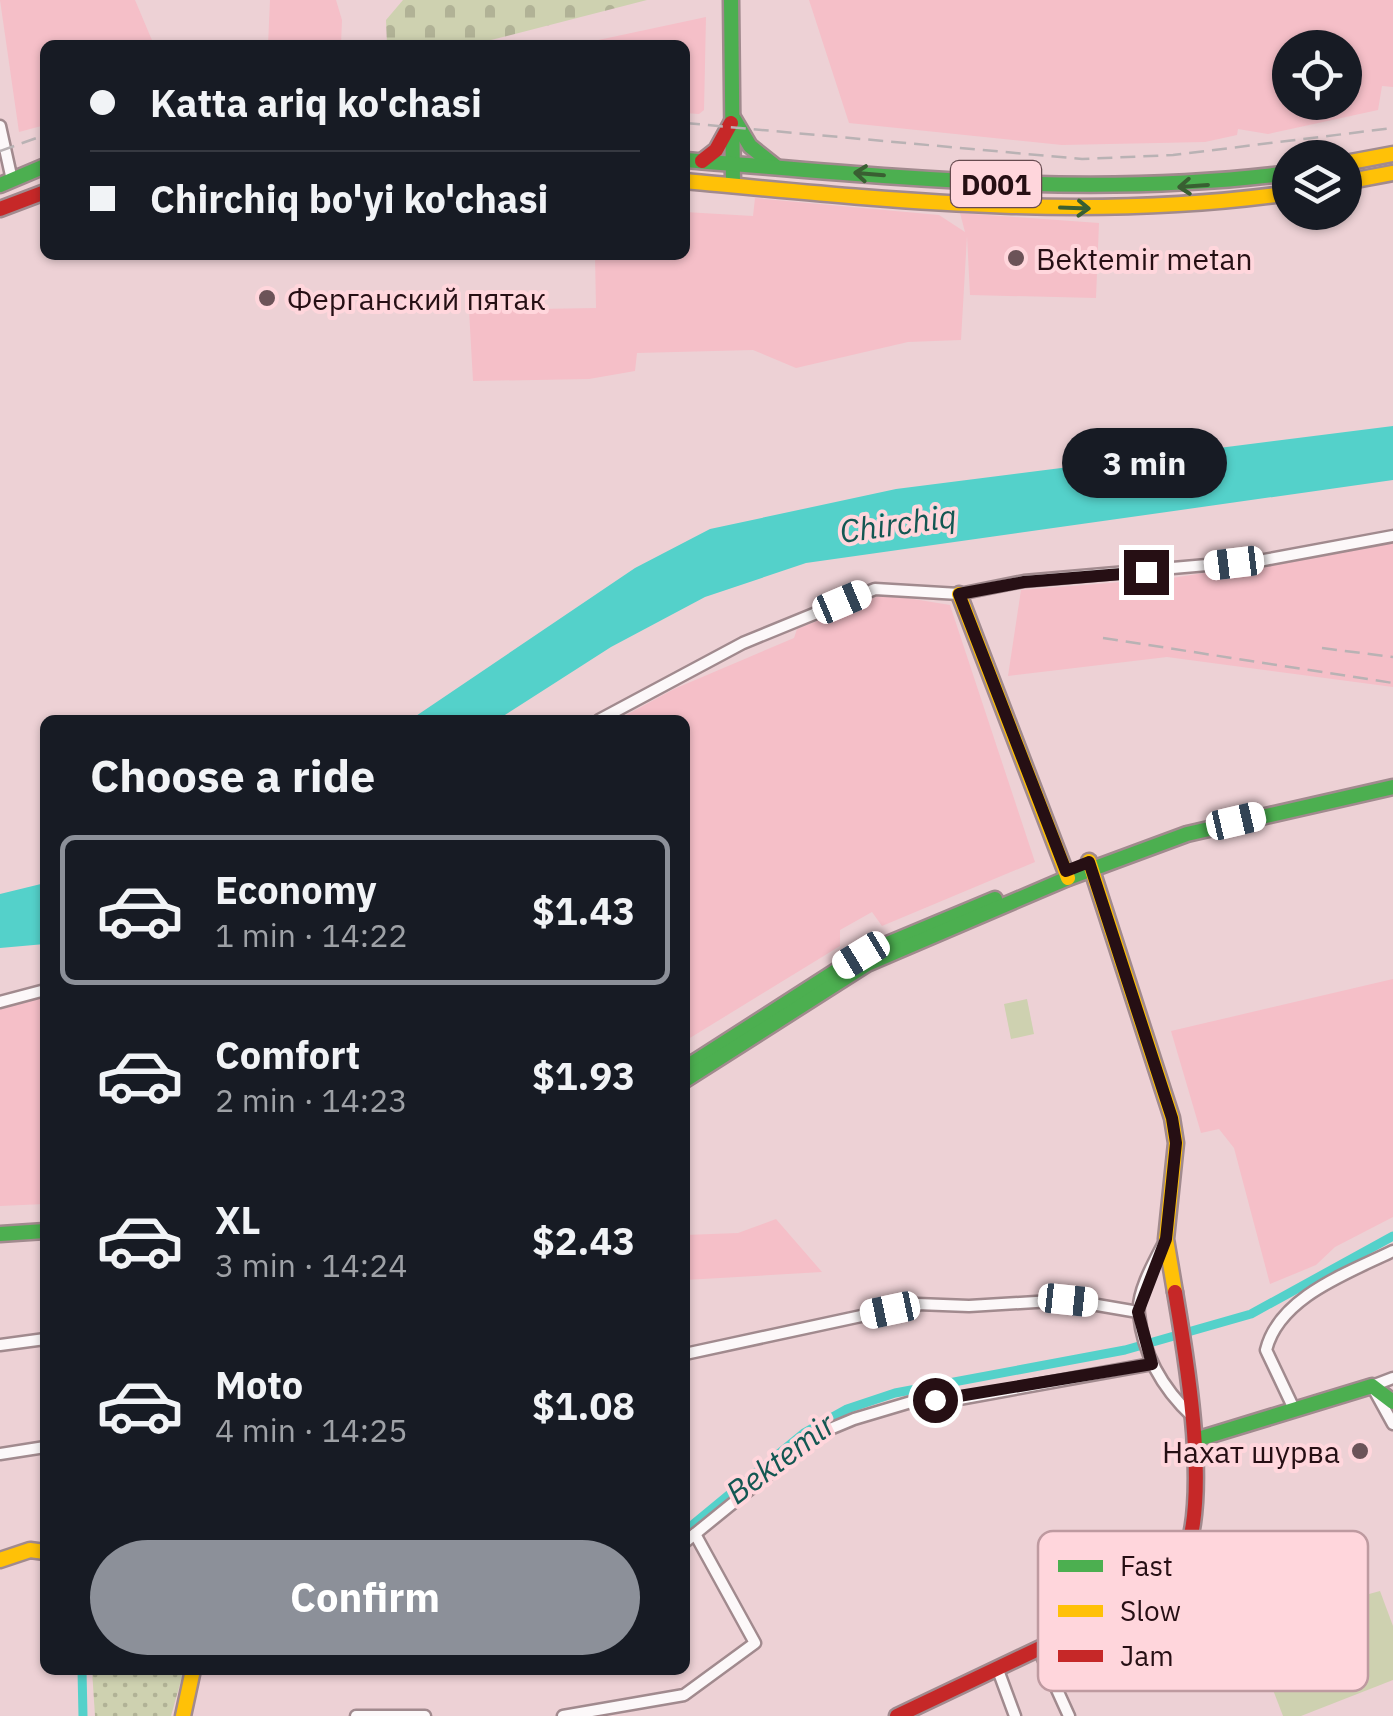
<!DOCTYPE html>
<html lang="en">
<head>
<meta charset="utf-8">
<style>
  body { margin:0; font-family:"IBM Plex Sans",sans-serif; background:#20242c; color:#f1f3f6; height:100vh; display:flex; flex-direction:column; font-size:38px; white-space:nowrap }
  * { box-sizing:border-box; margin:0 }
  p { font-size:32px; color:#9ea1a6 }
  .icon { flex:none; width:55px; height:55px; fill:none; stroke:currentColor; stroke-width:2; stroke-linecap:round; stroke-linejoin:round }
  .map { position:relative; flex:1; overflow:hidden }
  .panel { position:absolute; left:40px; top:715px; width:650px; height:960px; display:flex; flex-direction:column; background:#171b24; border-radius:15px; box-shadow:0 2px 8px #0004 }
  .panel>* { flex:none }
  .banner { position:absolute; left:40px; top:40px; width:650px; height:220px; border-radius:15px; box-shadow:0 2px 8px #0004; display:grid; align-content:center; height:220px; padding:0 50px; background:#171b24 }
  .controls { position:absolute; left:1272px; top:30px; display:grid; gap:20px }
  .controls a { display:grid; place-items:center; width:90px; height:90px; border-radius:50%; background:#171b24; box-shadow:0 2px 8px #0004; font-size:50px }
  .end { position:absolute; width:45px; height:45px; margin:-22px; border:12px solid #260f14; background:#fff; box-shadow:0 0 0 5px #fff }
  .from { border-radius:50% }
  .bubble { position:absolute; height:70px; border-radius:35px; background:#171b24; box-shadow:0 2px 8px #0004; font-size:32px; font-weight:800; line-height:70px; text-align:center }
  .car { position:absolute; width:30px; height:60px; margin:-30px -15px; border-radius:12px; box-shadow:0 0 8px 2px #0007; background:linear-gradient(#fff 24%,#345 0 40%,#fff 0 76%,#345 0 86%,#fff 0) }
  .banner b { display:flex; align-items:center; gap:35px; height:95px; font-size:38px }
  .banner b+b { border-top:2px solid #363941 }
  .banner i { width:25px; height:25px; background:#f1f3f6 }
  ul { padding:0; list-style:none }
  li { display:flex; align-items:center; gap:30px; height:150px; margin:0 20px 15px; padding:0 30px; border:5px solid transparent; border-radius:15px }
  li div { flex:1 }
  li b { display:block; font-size:38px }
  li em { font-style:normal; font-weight:800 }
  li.on { border-color:#8c9099 }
  li>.icon { width:90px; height:90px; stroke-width:1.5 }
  h2 { padding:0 50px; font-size:45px; line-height:120px }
  .cta { display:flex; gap:20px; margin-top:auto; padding:20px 50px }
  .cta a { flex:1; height:115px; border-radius:60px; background:#8c9099; color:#fff; font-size:40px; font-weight:800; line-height:115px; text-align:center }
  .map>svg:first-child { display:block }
</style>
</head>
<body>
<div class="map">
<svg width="1393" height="1716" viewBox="0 0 1393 1716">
  <defs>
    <pattern id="grass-dots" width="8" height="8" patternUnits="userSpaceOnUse" patternTransform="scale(2.5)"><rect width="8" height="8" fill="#ced1b0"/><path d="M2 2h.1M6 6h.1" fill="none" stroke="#b1b296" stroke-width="1.8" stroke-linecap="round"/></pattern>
    <pattern id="cemetery-stones" width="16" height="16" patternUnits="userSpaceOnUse" patternTransform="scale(2.5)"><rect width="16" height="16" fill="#ced1b0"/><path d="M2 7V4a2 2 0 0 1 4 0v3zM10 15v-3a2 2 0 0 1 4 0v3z" fill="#b1b296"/></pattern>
  </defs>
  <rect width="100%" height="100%" fill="#edd1d5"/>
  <g fill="#f5bfc8" fill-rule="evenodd">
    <polygon points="0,0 135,0 154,45 45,45 45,125 19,132"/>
    <polygon points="270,0 336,0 342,20 341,45 268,45"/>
    <path d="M809 0H1393V87L1382 86 1378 110 1268 134 1238 129 1237 135 1205 142 1062 145 849 123ZM1290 48H1345V102H1290Z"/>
    <polygon points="706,17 704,110 699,114 685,113 685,45 575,45"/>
    <polygon points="755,198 939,215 965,232 960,213 1099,223 1096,298 970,295 967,236 961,340 908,342 796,368 753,350 637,353 635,371 589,379 473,381 469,310 596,308 595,255 685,255 685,212 753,216"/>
    <polygon points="1393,543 1393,687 1167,657 1008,676 1021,590 1172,578"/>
    <polygon points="883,594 950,605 1035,862 882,926 872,912 840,930 840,946 685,1041 685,720 617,720 674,689 794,638 797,629"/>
    <polygon points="1393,979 1393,1217 1335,1247 1316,1265 1270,1284 1234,1148 1219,1129 1201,1133 1171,1031"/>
    <polygon points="45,995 45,1204 0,1206 0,1009"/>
    <polygon points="776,1219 822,1272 685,1280 685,1235 738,1233"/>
  </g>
  <polygon fill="url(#grass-dots)" points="92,1670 184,1670 171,1716 95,1716"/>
  <polygon fill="url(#cemetery-stones)" points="403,0 647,0 491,40 459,45 387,45 386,20"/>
  <g fill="#ced1b0">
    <polygon points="1027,999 1034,1034 1011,1039 1004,1004"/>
    <polygon points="1380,1591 1393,1626 1393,1680 1301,1716 1283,1716 1249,1627"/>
  </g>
  <g fill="#54d1ca">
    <polygon points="1393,426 1393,480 806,563 705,597 611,647 497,720 410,720 635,568 710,529 896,489"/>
    <polygon points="45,883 45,944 0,948 0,894"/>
  </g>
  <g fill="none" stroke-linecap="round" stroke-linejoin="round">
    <g stroke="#54d1ca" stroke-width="9">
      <polyline points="685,1531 804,1433 847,1409 895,1393 1125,1350 1251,1314 1393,1236"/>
      <polyline points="82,1670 83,1716"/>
    </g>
    <g stroke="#a18a8e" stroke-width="15">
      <g id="street">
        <polyline points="0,126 12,180"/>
        <polyline points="599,720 743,643 875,589 959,594 1024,581 1264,560 1393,536"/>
        <polyline points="0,1002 45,990"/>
        <path d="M1165 1241C1155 1260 1136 1293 1139 1314 1143 1355 1164 1390 1193 1417"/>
        <polyline points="0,1345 45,1339"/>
        <polyline points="685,1354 917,1304 969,1306 1068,1300 1138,1312"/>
        <polyline points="1393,1378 1372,1386 1393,1424"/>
        <path d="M1294 1409 1266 1350C1279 1297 1348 1273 1393 1251"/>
        <polyline points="0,1454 45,1447"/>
        <polyline points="685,1542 818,1434 854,1419 911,1402 959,1399 1152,1364"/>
        <polyline points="1039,1650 1069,1716"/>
        <polyline points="998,1670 1015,1716"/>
        <polyline points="356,1716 425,1716"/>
        <polyline points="563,1716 684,1695 755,1643 695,1534"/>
      </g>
    </g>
    <g stroke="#a18a8e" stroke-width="19">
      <g id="fast">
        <polyline points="731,0 733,185"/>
        <polyline points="734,119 750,146 775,166"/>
        <path d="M685 160C888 176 1087 199 1290 173"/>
        <polyline points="0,185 45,166"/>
        <polyline points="685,1068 861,955 995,899"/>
        <polyline points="685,1080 867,964 1068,878 1187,834 1393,787"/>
        <polyline points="0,1234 45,1231"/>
        <polyline points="1195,1440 1372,1386 1393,1402"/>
      </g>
    </g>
    <g stroke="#a18a8e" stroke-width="19">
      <g id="slow">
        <polyline points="1345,163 1393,154"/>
        <path d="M685 181C888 200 1087 222 1290 193"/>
        <polyline points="1345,182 1393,173"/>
        <polyline points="959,594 1068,878"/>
        <polyline points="1089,861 1172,1118 1176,1143 1166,1239 1175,1292"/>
        <polyline points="0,1560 30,1550 45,1552"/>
        <polyline points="183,1716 193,1670"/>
      </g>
    </g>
    <g stroke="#a18a8e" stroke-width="19">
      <g id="jam">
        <polyline points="702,161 716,150 731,123"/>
        <polyline points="0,209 45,192"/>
        <path d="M897 1716 1154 1594C1162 1585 1174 1576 1180 1566 1213 1510 1186 1356 1175 1292"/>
      </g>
    </g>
    <use href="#street" stroke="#fcf8f9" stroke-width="10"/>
    <use href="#fast" stroke="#4caf50" stroke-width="14"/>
    <use href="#slow" stroke="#ffc107" stroke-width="14"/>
    <use href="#jam" stroke="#c62828" stroke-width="14"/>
    <g stroke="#b9b2b4" stroke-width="2.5" stroke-dasharray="15 8" stroke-linecap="butt">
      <polyline points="685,123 1082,159 1173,155 1393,128"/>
      <polyline points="0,151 45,135"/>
      <polyline points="1103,638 1393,683"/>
      <polyline points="1322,648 1393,657"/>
    </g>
  </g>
  <defs><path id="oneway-shaft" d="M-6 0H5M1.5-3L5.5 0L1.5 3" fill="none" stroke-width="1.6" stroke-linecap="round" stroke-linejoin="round" transform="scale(2.5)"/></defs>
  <g stroke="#395f32">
    <use href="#oneway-shaft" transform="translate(869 174) rotate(-175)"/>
    <use href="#oneway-shaft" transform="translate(1193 186) rotate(176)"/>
    <use href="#oneway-shaft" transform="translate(1075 208) rotate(2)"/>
  </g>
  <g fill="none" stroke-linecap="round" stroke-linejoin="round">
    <polyline stroke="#260f14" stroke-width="12" points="935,1400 1152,1364 1138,1312 1166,1239 1176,1143 1172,1118 1089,862 1066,871 959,594 1024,582 1146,572"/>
  </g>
  <g fill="#6c5358" stroke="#ffd6dc" stroke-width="4">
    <circle cx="1016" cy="258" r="10"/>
    <circle cx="267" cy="298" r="10"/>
    <circle cx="1360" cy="1451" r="10"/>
  </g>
  <g text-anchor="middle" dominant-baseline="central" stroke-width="8" stroke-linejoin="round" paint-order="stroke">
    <rect fill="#ffd6dc" stroke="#674b50" stroke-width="2.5" x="951" y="161" width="90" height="46" rx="8"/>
    <g font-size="28" font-weight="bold" fill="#260f14">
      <text x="996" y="184">D001</text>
    </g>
    <g font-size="30" fill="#260f14" stroke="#ffd6dc" text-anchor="start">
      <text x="1036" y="258">Bektemir metan</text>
      <text x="287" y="298">Ферганский пятак</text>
      <text x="1340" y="1451" text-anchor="end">Нахат шурва</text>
    </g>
    <g font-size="32" font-style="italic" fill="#135752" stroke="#ffd6dc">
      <text transform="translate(898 523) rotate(-8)">Chirchiq</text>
      <text transform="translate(780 1458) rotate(-37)">Bektemir</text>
    </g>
  </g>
  <rect x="1038" y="1531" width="330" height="160" rx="15" fill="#ffd6dc" stroke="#be9aa0" stroke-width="2.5"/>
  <rect x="1058" y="1560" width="45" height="12" fill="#4caf50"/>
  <rect x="1058" y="1605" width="45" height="12" fill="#ffc107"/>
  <rect x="1058" y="1650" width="45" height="12" fill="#c62828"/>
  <g font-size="28" fill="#260f14">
    <text x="1120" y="1576">Fast</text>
    <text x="1120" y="1621">Slow</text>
    <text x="1120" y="1666">Jam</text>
  </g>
</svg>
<div class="controls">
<a><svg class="icon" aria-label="locate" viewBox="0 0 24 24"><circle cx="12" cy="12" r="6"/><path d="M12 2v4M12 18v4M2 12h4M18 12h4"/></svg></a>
<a><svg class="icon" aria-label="layers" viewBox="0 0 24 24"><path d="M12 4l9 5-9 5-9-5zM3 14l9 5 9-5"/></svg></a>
</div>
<i class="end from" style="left:935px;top:1400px"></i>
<i class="end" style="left:1146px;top:572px"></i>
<div class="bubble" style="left:1062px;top:428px;width:165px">3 min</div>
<i class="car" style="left:1234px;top:563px;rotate:263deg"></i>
<i class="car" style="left:842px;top:602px;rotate:67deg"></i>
<i class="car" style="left:1236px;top:821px;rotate:77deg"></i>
<i class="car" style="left:861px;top:955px;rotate:239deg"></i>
<i class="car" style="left:1068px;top:1300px;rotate:96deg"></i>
<i class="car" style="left:890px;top:1310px;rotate:258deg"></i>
<div class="banner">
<b><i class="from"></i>Katta ariq ko'chasi</b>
<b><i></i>Chirchiq bo'yi ko'chasi</b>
</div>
<section class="panel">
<h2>Choose a ride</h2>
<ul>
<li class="on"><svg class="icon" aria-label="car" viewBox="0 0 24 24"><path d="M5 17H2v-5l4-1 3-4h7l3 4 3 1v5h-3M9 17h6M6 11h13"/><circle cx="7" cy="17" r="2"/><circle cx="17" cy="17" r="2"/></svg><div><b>Economy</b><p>1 min · 14:22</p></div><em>$1.43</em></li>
<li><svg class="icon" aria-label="car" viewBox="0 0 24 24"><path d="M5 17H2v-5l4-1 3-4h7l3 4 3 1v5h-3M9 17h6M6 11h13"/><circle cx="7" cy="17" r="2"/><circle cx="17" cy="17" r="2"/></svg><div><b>Comfort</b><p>2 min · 14:23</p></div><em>$1.93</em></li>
<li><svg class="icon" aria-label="car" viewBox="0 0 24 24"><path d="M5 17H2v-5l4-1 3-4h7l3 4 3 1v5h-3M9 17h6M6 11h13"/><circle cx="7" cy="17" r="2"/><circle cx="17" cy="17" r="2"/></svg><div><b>XL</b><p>3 min · 14:24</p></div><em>$2.43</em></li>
<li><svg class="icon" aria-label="car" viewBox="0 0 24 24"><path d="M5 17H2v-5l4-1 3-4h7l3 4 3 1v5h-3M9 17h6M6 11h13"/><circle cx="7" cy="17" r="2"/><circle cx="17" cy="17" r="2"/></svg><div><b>Moto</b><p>4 min · 14:25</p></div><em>$1.08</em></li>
</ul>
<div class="cta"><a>Confirm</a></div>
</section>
</div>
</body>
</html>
